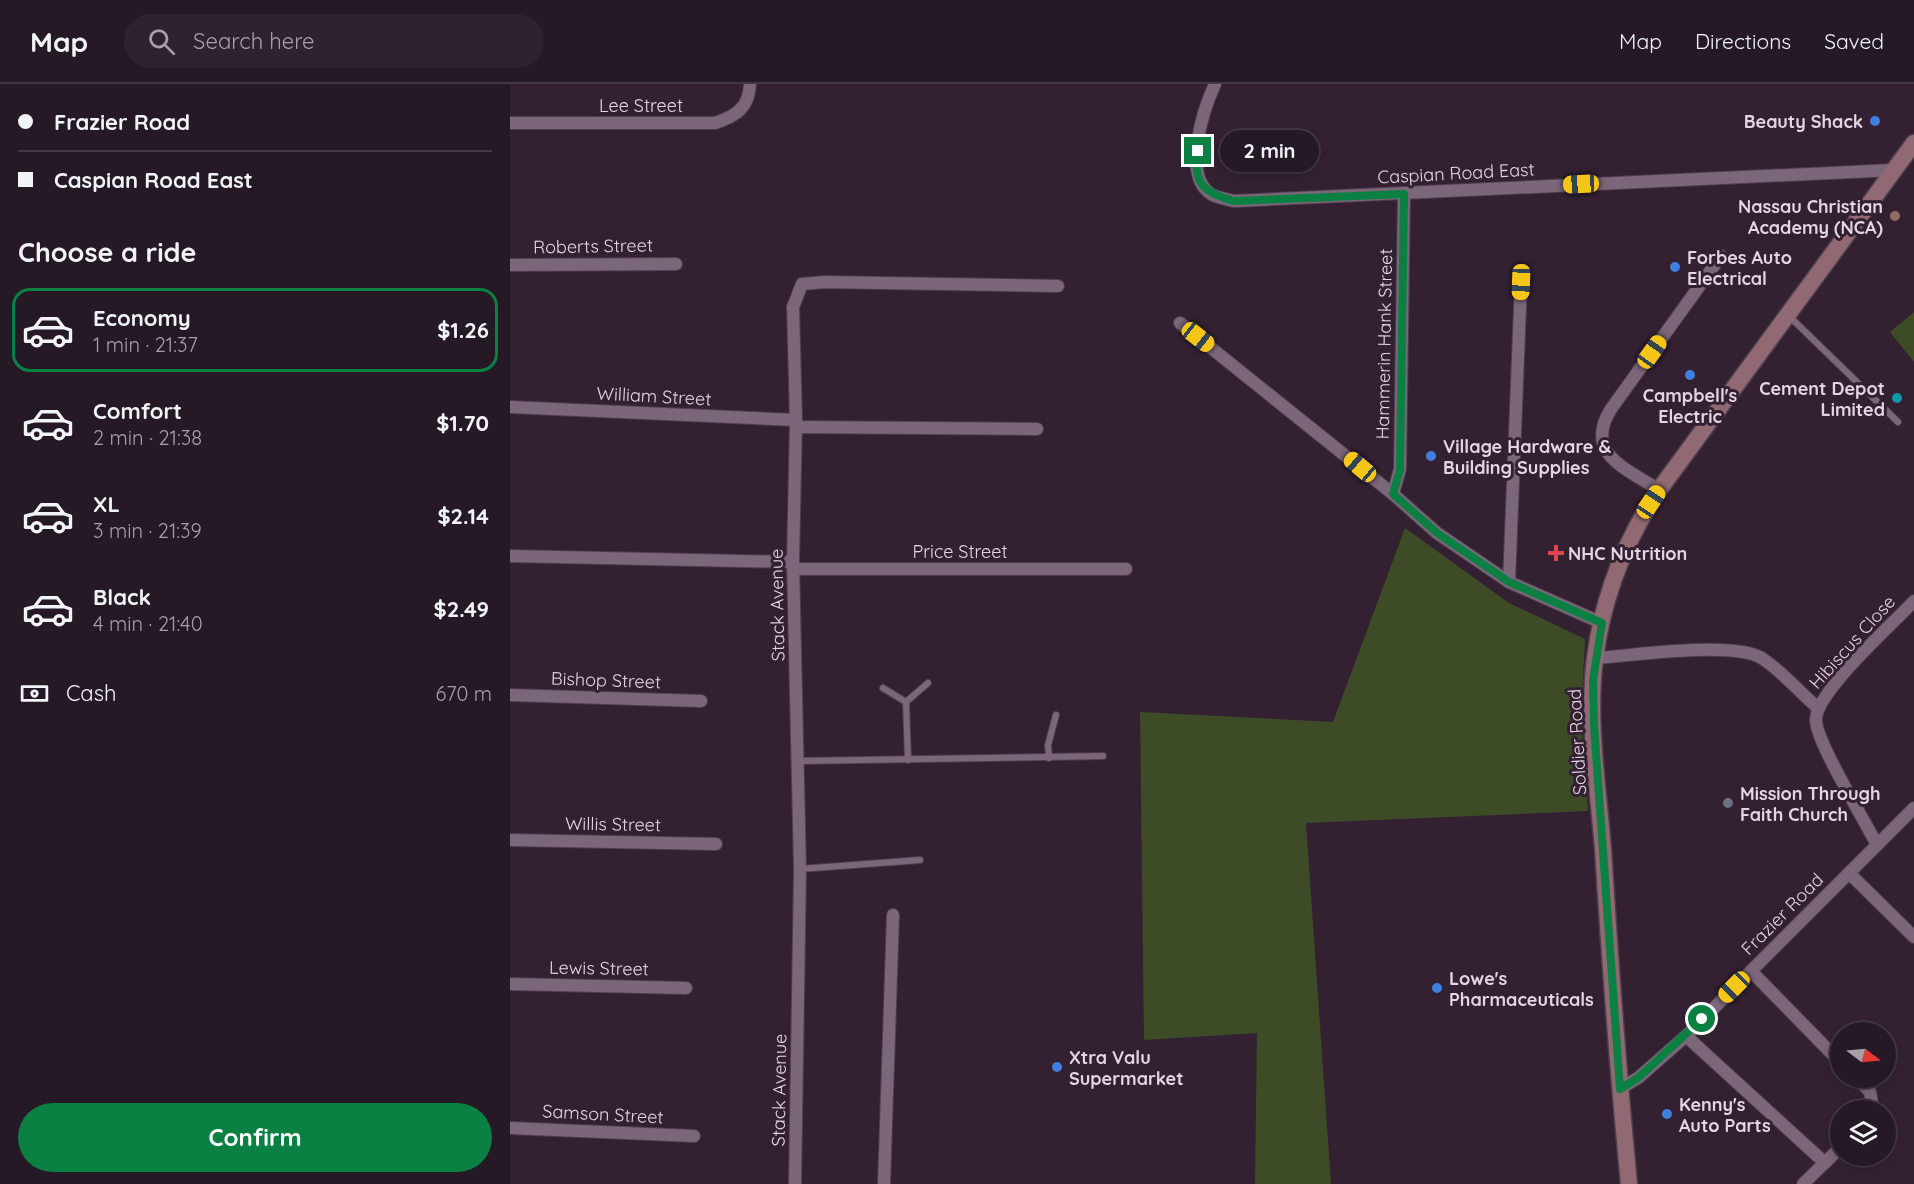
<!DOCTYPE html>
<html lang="en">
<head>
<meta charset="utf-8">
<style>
  body { margin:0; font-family:Quicksand,sans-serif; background:#2e222e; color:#f1f3f6; height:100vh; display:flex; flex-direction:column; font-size:22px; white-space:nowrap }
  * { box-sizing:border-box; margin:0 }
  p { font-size:20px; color:#a4a0a7 }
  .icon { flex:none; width:33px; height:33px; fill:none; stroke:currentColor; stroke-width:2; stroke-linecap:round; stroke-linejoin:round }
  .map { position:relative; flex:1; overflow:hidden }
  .sheet { display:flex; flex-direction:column; background:#261926; width:510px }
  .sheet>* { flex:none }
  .guide { display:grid; align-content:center; height:132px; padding:0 18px; background:#261926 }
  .needle { width:39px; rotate:106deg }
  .fabs { position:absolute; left:1320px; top:938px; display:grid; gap:12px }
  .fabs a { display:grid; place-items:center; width:66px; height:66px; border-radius:50%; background:#261926; box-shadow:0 3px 9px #0003,0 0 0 2px #423843; font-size:30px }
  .end { position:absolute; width:27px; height:27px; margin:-14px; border:8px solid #0b8043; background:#fff; box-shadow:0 0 0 3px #fff }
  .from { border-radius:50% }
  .bubble { position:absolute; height:42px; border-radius:21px; background:#261926; box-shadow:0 3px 9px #0003,0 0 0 2px #423843; font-size:20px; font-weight:800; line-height:42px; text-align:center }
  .car { position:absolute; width:18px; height:36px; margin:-18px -9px; border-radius:8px; box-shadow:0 0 4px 2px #0007; background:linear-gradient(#f5c518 24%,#345 0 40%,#f5c518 0 76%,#345 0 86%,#f5c518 0) }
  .guide b { display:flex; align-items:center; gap:21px; height:57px; font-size:22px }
  .guide b+b { border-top:2px solid #423843 }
  .guide i { width:15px; height:15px; background:#f1f3f6 }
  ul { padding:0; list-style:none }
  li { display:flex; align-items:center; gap:18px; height:84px; margin:0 12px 9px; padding:0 6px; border:3px solid transparent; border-radius:18px }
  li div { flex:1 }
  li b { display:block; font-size:22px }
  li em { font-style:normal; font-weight:800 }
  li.current { border-color:#0b8043 }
  li>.icon { width:54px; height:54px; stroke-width:1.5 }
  h2 { padding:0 18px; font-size:27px; line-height:72px }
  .pay { display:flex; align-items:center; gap:15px; height:66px; padding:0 18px; font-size:22px }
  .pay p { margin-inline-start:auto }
  .cta { display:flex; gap:12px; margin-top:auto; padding:12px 18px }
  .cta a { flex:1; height:69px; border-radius:36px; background:#0b8043; color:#fff; font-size:24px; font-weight:800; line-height:69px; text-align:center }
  header { display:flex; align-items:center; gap:36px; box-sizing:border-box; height:84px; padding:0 30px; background:#261926; border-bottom:2px solid #423843 }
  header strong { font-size:28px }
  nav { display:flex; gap:33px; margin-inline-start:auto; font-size:21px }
  .search { width:420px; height:54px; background:#2e222e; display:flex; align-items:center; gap:15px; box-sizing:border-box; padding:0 21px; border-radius:33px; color:#a4a0a7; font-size:22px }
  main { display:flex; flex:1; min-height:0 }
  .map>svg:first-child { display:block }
</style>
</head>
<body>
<header>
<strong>Map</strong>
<div class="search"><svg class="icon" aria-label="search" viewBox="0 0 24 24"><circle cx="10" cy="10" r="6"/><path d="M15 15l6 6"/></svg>Search here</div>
<nav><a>Map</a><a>Directions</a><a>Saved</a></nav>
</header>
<main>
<section class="sheet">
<div class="guide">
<b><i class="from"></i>Frazier Road</b>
<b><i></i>Caspian Road East</b>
</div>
<h2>Choose a ride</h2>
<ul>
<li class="current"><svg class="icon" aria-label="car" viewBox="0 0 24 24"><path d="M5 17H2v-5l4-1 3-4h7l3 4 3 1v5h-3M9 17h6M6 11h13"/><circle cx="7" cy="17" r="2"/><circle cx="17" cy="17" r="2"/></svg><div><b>Economy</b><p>1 min · 21:37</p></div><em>$1.26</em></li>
<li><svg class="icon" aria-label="car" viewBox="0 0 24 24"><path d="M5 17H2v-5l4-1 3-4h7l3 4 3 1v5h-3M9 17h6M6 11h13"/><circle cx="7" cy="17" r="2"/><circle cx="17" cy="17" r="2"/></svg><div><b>Comfort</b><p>2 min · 21:38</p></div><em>$1.70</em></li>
<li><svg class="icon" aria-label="car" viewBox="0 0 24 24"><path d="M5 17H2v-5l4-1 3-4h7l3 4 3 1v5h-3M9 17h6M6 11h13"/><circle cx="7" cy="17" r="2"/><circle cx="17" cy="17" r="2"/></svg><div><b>XL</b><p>3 min · 21:39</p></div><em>$2.14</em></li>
<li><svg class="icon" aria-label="car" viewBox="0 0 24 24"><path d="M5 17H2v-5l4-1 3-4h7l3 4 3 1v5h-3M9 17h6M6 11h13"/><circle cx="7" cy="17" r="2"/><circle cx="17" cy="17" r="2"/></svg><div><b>Black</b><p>4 min · 21:40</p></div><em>$2.49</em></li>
</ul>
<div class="pay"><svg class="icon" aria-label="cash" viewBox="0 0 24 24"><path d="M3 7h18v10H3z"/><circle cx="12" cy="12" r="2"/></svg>Cash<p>670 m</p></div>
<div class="cta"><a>Confirm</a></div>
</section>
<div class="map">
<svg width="1404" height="1100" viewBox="0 0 1404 1100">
  <rect width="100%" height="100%" fill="#332132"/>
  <g fill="#3d4c27">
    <polygon points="1404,228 1404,278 1380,248"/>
    <polygon points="895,444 999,519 1075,555 1071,631 1078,727 796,739 821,1100 745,1100 747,949 634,956 630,628 823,638"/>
  </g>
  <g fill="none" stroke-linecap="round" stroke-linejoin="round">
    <g stroke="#4e3f4d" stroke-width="8">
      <g id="service">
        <polyline points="1279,232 1388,338"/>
        <polyline points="373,604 396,618"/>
        <polyline points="539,674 538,661 546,631"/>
        <polyline points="398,676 396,618 418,599"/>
        <polyline points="288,677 593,672"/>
        <polyline points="290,785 410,776"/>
      </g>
    </g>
    <g stroke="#4e3f4d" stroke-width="14">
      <g id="minor">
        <path d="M705 0C693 26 672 91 701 110 707 114 717 115 724 117L1384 86"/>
        <path d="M0 39H205C226 32 239 24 240 0"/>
        <polyline points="0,181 166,180"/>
        <polyline points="670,239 883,410 927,449 999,498 1092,539"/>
        <polyline points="0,323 286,336"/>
        <polyline points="286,343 527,345"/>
        <path d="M1149 406C1116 384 1073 370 1101 325L1211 172"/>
        <polyline points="883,410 890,385 894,110"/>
        <polyline points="0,472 283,478"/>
        <polyline points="283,485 616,485"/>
        <polyline points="999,498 1011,198"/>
        <path d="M1085 574C1121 572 1226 556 1253 575 1273 588 1290 609 1308 624"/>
        <polyline points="0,611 191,617"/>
        <polyline points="0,756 206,760"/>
        <path d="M1367 761C1355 737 1307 659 1306 637 1304 609 1383 540 1404 517"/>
        <polyline points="1339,789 1404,853"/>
        <polyline points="1241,887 1330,978"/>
        <polyline points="0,900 176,904"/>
        <polyline points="1176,952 1315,1079"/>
        <polyline points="1346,993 1360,1008 1363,1026"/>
        <polyline points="1109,1005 1128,994 1176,952 1404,724"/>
        <polyline points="0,1044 184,1052"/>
        <polyline points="285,1100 290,785 283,478 286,336 283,223 292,200 315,198 548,202"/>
        <polyline points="374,1100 383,831"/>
        <polyline points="1293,1100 1330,1064"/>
      </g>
    </g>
    <g stroke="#4e3f4d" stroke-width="19">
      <path id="secondary" d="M1119 1100C1108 988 1100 877 1093 765 1088 703 1077 636 1085 574 1093 512 1114 458 1149 406L1404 59"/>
    </g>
    <use href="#service" stroke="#7c6679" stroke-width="6"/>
    <use href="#minor" stroke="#7c6679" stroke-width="12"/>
    <use href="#secondary" stroke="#906972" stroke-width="16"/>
  </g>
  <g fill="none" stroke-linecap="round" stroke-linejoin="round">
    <path stroke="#0b8043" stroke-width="8" d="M688 67C682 99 694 109 724 117L894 110 890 386 883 410 927 449 999 498 1092 539 1083 596 1084 641 1110 1005 1128 994 1192 935"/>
  </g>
  <g fill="#3f7fe0" stroke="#332132" stroke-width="2">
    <circle cx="1365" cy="37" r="6"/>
    <circle cx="1165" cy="183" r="6"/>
    <circle cx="1180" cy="291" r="6"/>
    <circle cx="921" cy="372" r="6"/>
    <circle cx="927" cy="904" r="6"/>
    <circle cx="547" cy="983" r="6"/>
    <circle cx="1157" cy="1030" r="6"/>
  </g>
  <circle fill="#8d6e63" stroke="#332132" stroke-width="2" cx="1385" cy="132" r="6"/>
  <circle fill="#0f9aa8" stroke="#332132" stroke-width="2" cx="1387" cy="314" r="6"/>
  <path fill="#e0444e" stroke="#332132" stroke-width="2" d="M1043 460h6v6h6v6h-6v6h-6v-6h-6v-6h6z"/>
  <circle fill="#6b7280" stroke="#332132" stroke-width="2" cx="1218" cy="719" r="6"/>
  <g text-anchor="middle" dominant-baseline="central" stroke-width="6" stroke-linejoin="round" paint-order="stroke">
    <g font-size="18" fill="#e2d6e1" stroke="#332132">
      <text x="131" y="21">Lee Street</text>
      <text transform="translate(946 89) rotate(-3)">Caspian Road East</text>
      <text transform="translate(83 162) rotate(-1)">Roberts Street</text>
      <text transform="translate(874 260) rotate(-89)">Hammerin Hank Street</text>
      <text transform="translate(144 312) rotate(3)">William Street</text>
      <text x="450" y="467">Price Street</text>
      <text transform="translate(267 521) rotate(-91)">Stack Avenue</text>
      <text transform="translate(1342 558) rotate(-48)">Hibiscus Close</text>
      <text transform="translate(96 596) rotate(2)">Bishop Street</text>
      <text transform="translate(1067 658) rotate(-93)">Soldier Road</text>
      <text transform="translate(103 740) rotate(1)">Willis Street</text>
      <text transform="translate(1272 830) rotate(-45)">Frazier Road</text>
      <text transform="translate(89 884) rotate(1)">Lewis Street</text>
      <text transform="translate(269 1006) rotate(-89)">Stack Avenue</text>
      <text transform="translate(93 1030) rotate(3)">Samson Street</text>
    </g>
    <g font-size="18" font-weight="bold" fill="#e2d6e1" stroke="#332132" text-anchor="start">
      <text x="1353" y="37" text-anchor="end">Beauty Shack</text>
      <text x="1373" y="122" text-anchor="end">Nassau Christian<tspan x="1373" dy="21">Academy (NCA)</tspan></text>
      <text x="1177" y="173">Forbes Auto<tspan x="1177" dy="21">Electrical</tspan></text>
      <text x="1375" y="304" text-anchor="end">Cement Depot<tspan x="1375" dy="21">Limited</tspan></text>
      <text x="1180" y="311" text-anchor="middle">Campbell's<tspan x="1180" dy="21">Electric</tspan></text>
      <text x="933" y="362">Village Hardware &amp;<tspan x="933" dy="21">Building Supplies</tspan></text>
      <text x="1058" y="469">NHC Nutrition</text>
      <text x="1230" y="709">Mission Through<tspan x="1230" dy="21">Faith Church</tspan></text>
      <text x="939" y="894">Lowe's<tspan x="939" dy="21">Pharmaceuticals</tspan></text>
      <text x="559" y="973">Xtra Valu<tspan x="559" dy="21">Supermarket</tspan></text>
      <text x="1169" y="1020">Kenny's<tspan x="1169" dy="21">Auto Parts</tspan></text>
    </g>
  </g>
</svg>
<div class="fabs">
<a><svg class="needle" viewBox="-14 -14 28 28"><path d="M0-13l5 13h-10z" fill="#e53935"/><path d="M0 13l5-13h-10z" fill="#a4a0a7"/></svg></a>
<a><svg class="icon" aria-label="layers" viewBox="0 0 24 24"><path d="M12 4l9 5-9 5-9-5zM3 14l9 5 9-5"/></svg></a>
</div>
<i class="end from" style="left:1192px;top:935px"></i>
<i class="end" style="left:688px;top:67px"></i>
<div class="bubble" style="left:710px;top:46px;width:99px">2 min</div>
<i class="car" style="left:1071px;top:100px;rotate:267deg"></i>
<i class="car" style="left:1011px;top:198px;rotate:182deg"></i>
<i class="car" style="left:688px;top:253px;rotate:128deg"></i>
<i class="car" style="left:1142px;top:268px;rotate:35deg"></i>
<i class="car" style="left:850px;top:383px;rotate:310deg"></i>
<i class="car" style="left:1141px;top:418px;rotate:34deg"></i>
<i class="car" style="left:1224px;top:903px;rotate:225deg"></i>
</div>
</main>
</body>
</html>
